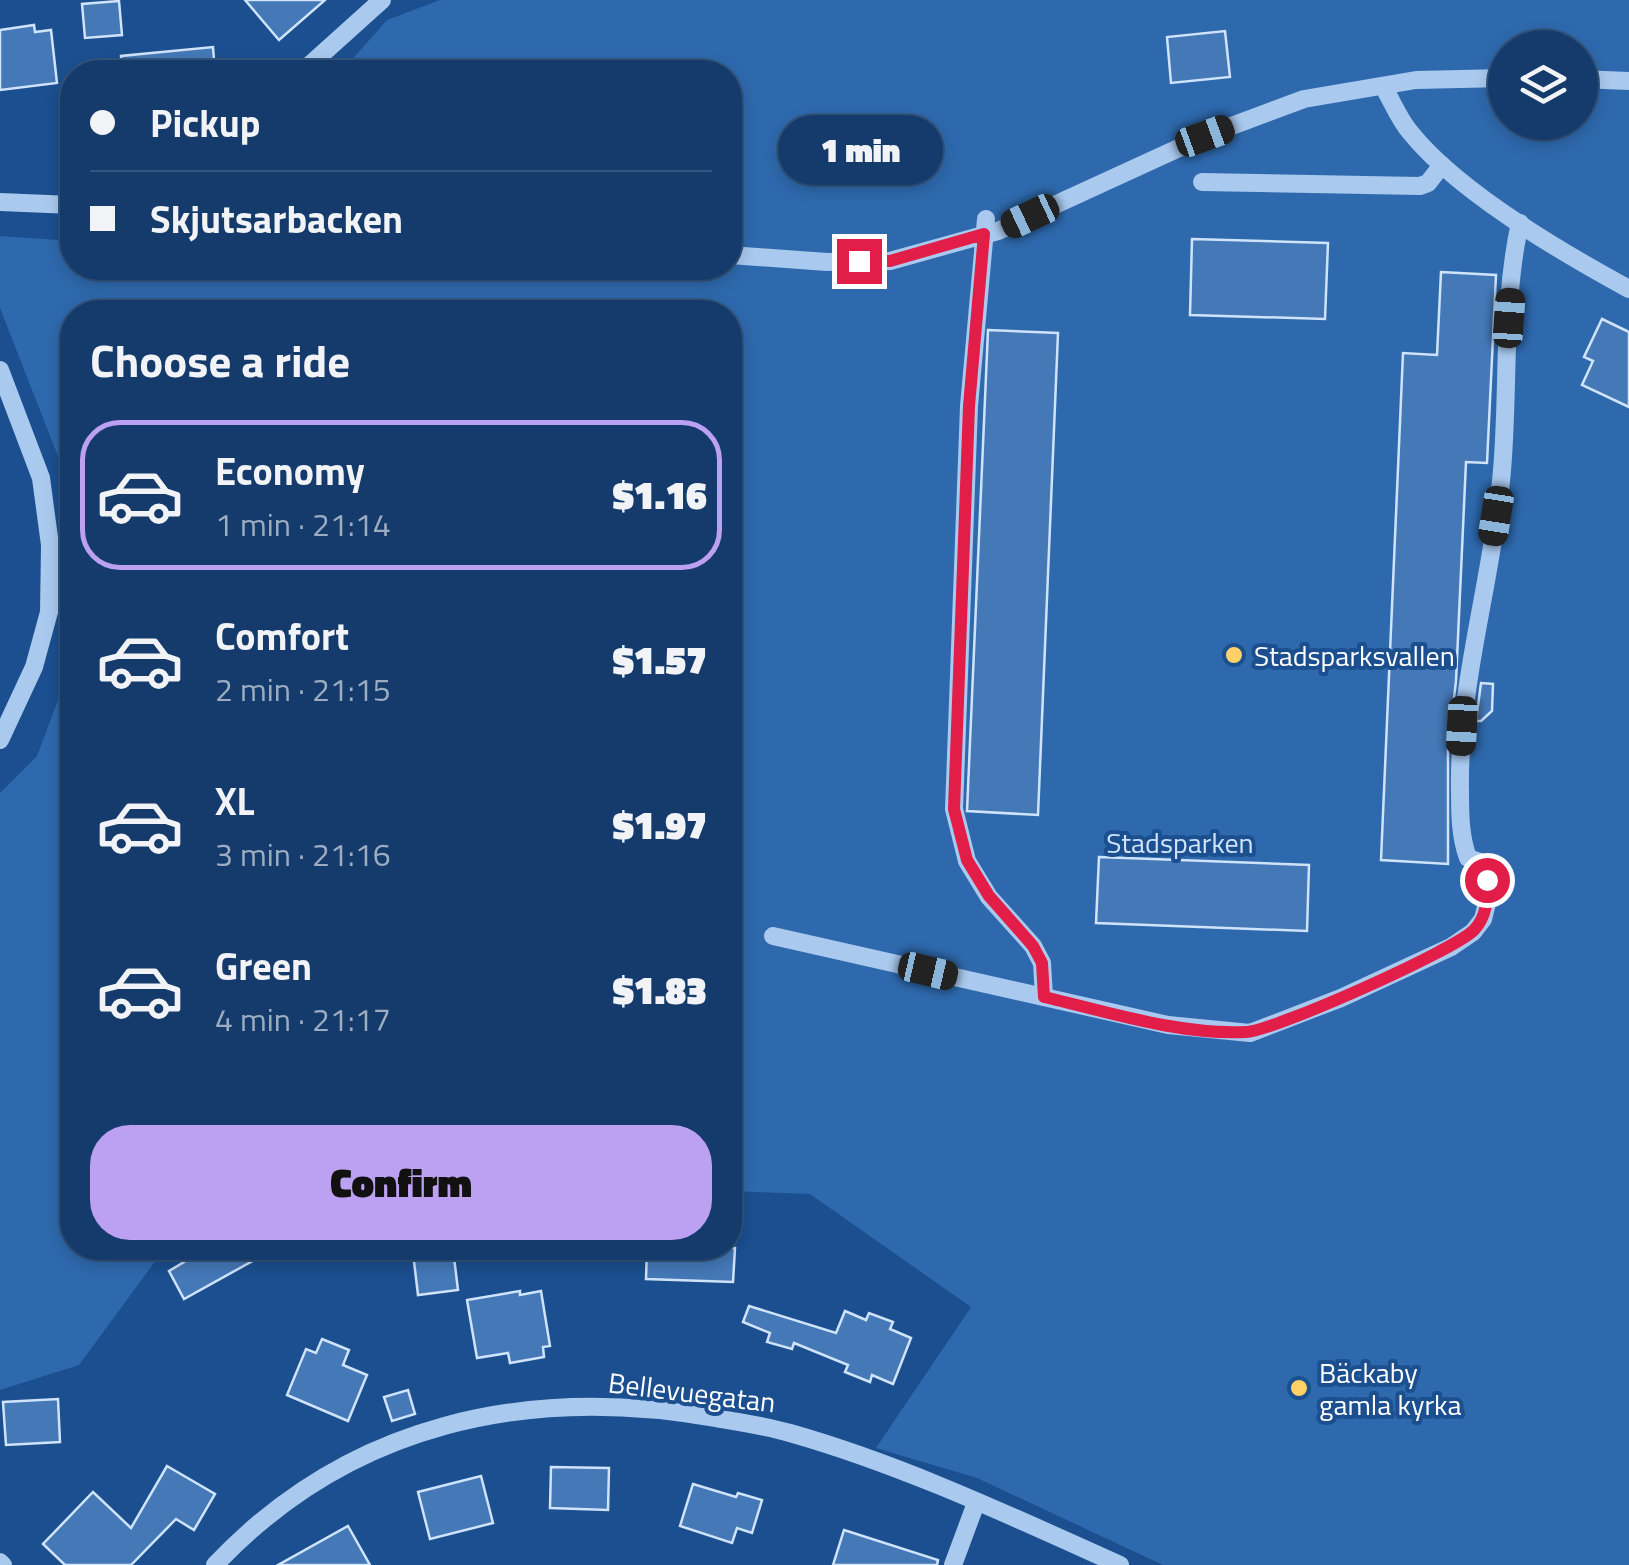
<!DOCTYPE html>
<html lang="en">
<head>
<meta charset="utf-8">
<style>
  body { margin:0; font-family:"Titillium Web",sans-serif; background:#1d4271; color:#f1f3f6; height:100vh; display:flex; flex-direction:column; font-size:38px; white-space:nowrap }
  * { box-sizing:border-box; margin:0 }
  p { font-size:32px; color:#9dadc1 }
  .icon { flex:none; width:55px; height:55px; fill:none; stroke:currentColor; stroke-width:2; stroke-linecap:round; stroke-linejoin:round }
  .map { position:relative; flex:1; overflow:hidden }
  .panel { position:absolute; left:60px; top:300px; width:682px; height:960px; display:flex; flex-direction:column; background:#143b6b; border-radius:40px; box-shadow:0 5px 15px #0003,0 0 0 2px #33557e }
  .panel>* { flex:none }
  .guide { position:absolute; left:60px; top:60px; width:682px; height:220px; border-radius:40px; box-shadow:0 5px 15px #0003,0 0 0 2px #33557e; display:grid; align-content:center; height:220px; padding:0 30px; background:#143b6b }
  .buttons { position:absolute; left:1488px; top:30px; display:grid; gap:20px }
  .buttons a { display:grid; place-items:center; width:110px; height:110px; border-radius:50%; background:#143b6b; box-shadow:0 5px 15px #0003,0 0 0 2px #33557e; font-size:50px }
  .end { position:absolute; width:45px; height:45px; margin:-22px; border:12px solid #e11d48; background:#fff; box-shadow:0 0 0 5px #fff }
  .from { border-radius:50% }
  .bubble { position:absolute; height:70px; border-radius:35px; background:#143b6b; box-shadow:0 5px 15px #0003,0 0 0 2px #33557e; font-size:32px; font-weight:800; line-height:70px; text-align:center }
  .car { position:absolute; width:30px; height:60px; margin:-30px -15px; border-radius:12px; box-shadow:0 0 8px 2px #0007; background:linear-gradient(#222 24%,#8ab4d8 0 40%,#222 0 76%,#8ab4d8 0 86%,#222 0) }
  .guide b { display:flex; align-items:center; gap:35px; height:95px; font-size:38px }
  .guide b+b { border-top:2px solid #33557e }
  .guide i { width:25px; height:25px; background:#f1f3f6 }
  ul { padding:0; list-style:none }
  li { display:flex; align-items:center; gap:30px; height:150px; margin:0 20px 15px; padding:0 10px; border:5px solid transparent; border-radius:40px }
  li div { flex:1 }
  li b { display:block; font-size:38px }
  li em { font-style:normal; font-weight:800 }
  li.selected { border-color:#bca0f2 }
  li>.icon { width:90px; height:90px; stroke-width:1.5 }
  h2 { padding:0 30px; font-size:45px; line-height:120px }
  .button { display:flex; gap:20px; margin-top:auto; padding:20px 30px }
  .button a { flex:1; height:115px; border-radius:40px; background:#bca0f2; color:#111; font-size:40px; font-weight:800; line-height:115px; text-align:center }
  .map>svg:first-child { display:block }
</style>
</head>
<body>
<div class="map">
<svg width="1629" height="1565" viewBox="0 0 1629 1565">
  <rect width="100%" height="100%" fill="#1b4f8f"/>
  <g fill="#2e69ad" fill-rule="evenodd">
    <path d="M440 0H1629V1565H1163L977 1478 876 1448 971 1307 810 1194 730 1191V312H72V492L0 308V236L72 241V268H730V72H341L387 20ZM1505 48H1580V122H1505Z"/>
    <polygon points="72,663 72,1248 165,1248 79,1365 0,1390 0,793 37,756"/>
  </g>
  <g fill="#4478b7" stroke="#cfe3fa" stroke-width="2.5">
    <polygon points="245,0 325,0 279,40"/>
    <polygon points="119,1 122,35 85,38 82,4"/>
    <polygon points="34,25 35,32 51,30 57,83 0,90 0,30"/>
    <polygon points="1225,31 1230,77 1171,83 1167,37"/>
    <polygon points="213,47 215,72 122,72 121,56"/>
    <polygon points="1192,239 1328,243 1325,319 1190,315"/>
    <polygon points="1441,272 1496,275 1487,463 1466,462 1456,681 1448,751 1448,864 1381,860 1403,353 1437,355"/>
    <polygon points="1602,319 1629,332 1629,407 1582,385 1593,361 1584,357"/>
    <polygon points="988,330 1058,333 1038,815 967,811"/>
    <polygon points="1481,683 1493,684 1492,711 1481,721 1476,721"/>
    <polygon points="1099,857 1309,865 1307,931 1096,923"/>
    <polygon points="196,1248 276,1248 184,1299 169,1271 184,1262 181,1256"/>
    <polygon points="647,1248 735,1248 733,1282 646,1279"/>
    <polygon points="453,1249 458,1290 418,1295 413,1253"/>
    <polygon points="520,1291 520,1295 541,1291 550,1346 543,1347 544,1357 510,1363 508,1353 477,1358 467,1300"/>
    <polygon points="749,1306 836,1333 845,1311 866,1320 869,1313 893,1322 890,1329 911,1338 893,1384 872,1375 870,1382 845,1372 848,1365 794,1343 792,1349 767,1342 770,1333 743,1322"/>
    <polygon points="322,1339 349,1350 343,1365 367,1375 348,1421 287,1395 306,1349 316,1353"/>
    <polygon points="408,1390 415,1414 392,1421 384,1397"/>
    <polygon points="58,1399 60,1442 6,1445 3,1402"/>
    <polygon points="167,1466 215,1494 194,1530 176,1519 131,1565 65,1565 43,1544 93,1492 131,1528"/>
    <polygon points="551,1467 609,1468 608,1510 550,1508"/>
    <polygon points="481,1476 493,1523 430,1539 418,1492"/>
    <polygon points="693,1484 736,1497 738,1493 762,1500 752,1533 737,1528 732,1543 680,1526"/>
    <polygon points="348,1526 370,1565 278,1565"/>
    <polygon points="844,1530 938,1560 937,1565 833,1565"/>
  </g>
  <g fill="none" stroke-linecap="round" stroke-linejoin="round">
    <g stroke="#a9c9ee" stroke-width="18">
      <polyline points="302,72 382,0"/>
      <polyline points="1580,79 1629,81"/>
      <path d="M1383 86C1392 101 1399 119 1410 132 1458 192 1561 252 1629 289"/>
      <polyline points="1202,182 1420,186 1428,183 1442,165"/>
      <polyline points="0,202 72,205"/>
      <polyline points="986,219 969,406 954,809 967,861 989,897 1033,946 1042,963 1044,997"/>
      <polyline points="730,255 827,262 890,261 998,231 1205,136 1304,99 1416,80 1505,78"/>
      <polyline points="0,370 41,478 50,545 49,612 34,667 0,740"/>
      <path d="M773 936 1168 1025 1250 1033 1341 998 1451 947 1473 932 1483 919 1487 903V880L1480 862 1468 858C1460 836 1460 814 1460 791 1458 686 1491 585 1501 481 1510 396 1501 308 1520 223"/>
      <polyline points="0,1562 3,1565"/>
      <path d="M215 1565C349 1423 527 1385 715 1418 740 1422 766 1426 790 1433 903 1465 1013 1517 1120 1565"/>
      <polyline points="953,1565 976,1503"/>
    </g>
  </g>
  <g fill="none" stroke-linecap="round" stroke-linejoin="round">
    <path stroke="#e11d48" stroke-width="12" d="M859 261H890L984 234 969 406 954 809 967 860 989 896 1033 946 1042 963 1044 997C1109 1012 1179 1035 1246 1032 1274 1031 1455 950 1474 930 1488 915 1487 898 1487 880"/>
  </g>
  <g fill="#ffd166" stroke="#1b4f8f" stroke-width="4">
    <circle cx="1234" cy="655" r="10"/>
    <circle cx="1299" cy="1388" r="10"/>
  </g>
  <g text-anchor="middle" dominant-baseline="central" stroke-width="8" stroke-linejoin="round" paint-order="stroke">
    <g font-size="28" fill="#fff" stroke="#1b4f8f" text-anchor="start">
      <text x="1254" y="655">Stadsparksvallen</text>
      <text x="1319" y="1372">Bäckaby<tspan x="1319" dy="32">gamla kyrka</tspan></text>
    </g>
    <g font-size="28" fill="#cfe3fa" stroke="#1b4f8f">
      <text x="1180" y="842">Stadsparken</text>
    </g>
    <g font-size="28" fill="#fff" stroke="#1b4f8f">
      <text transform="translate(692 1392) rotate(7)">Bellevuegatan</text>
    </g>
  </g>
</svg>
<div class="buttons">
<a><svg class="icon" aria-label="layers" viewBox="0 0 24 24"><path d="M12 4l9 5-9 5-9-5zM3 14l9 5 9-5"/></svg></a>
</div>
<i class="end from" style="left:1487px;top:880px"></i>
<i class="end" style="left:859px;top:261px"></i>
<div class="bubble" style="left:778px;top:115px;width:165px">1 min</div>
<i class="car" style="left:1205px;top:136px;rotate:70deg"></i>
<i class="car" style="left:1030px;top:216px;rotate:245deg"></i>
<i class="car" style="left:1509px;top:318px;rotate:4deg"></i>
<i class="car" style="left:1496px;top:516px;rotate:189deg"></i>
<i class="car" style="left:1462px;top:726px;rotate:183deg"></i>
<i class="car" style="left:928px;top:971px;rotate:103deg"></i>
<div class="guide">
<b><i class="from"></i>Pickup</b>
<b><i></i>Skjutsarbacken</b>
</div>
<section class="panel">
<h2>Choose a ride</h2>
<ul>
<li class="selected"><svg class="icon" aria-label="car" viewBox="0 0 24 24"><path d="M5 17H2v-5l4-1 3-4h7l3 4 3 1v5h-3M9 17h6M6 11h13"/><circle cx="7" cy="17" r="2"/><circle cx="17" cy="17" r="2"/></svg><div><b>Economy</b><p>1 min · 21:14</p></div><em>$1.16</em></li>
<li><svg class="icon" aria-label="car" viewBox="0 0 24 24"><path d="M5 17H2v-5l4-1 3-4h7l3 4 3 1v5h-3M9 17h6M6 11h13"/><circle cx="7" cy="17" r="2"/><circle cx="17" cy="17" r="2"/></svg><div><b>Comfort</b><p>2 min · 21:15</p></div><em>$1.57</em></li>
<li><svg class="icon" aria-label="car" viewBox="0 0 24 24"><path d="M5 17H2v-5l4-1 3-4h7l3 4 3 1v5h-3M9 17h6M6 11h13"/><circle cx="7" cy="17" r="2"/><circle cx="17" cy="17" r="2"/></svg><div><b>XL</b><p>3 min · 21:16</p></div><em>$1.97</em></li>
<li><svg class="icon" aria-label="car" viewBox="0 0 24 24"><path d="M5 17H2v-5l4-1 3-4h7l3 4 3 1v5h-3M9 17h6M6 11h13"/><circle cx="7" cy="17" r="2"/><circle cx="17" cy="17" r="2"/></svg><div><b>Green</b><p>4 min · 21:17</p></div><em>$1.83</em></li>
</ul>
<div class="button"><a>Confirm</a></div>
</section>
</div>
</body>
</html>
